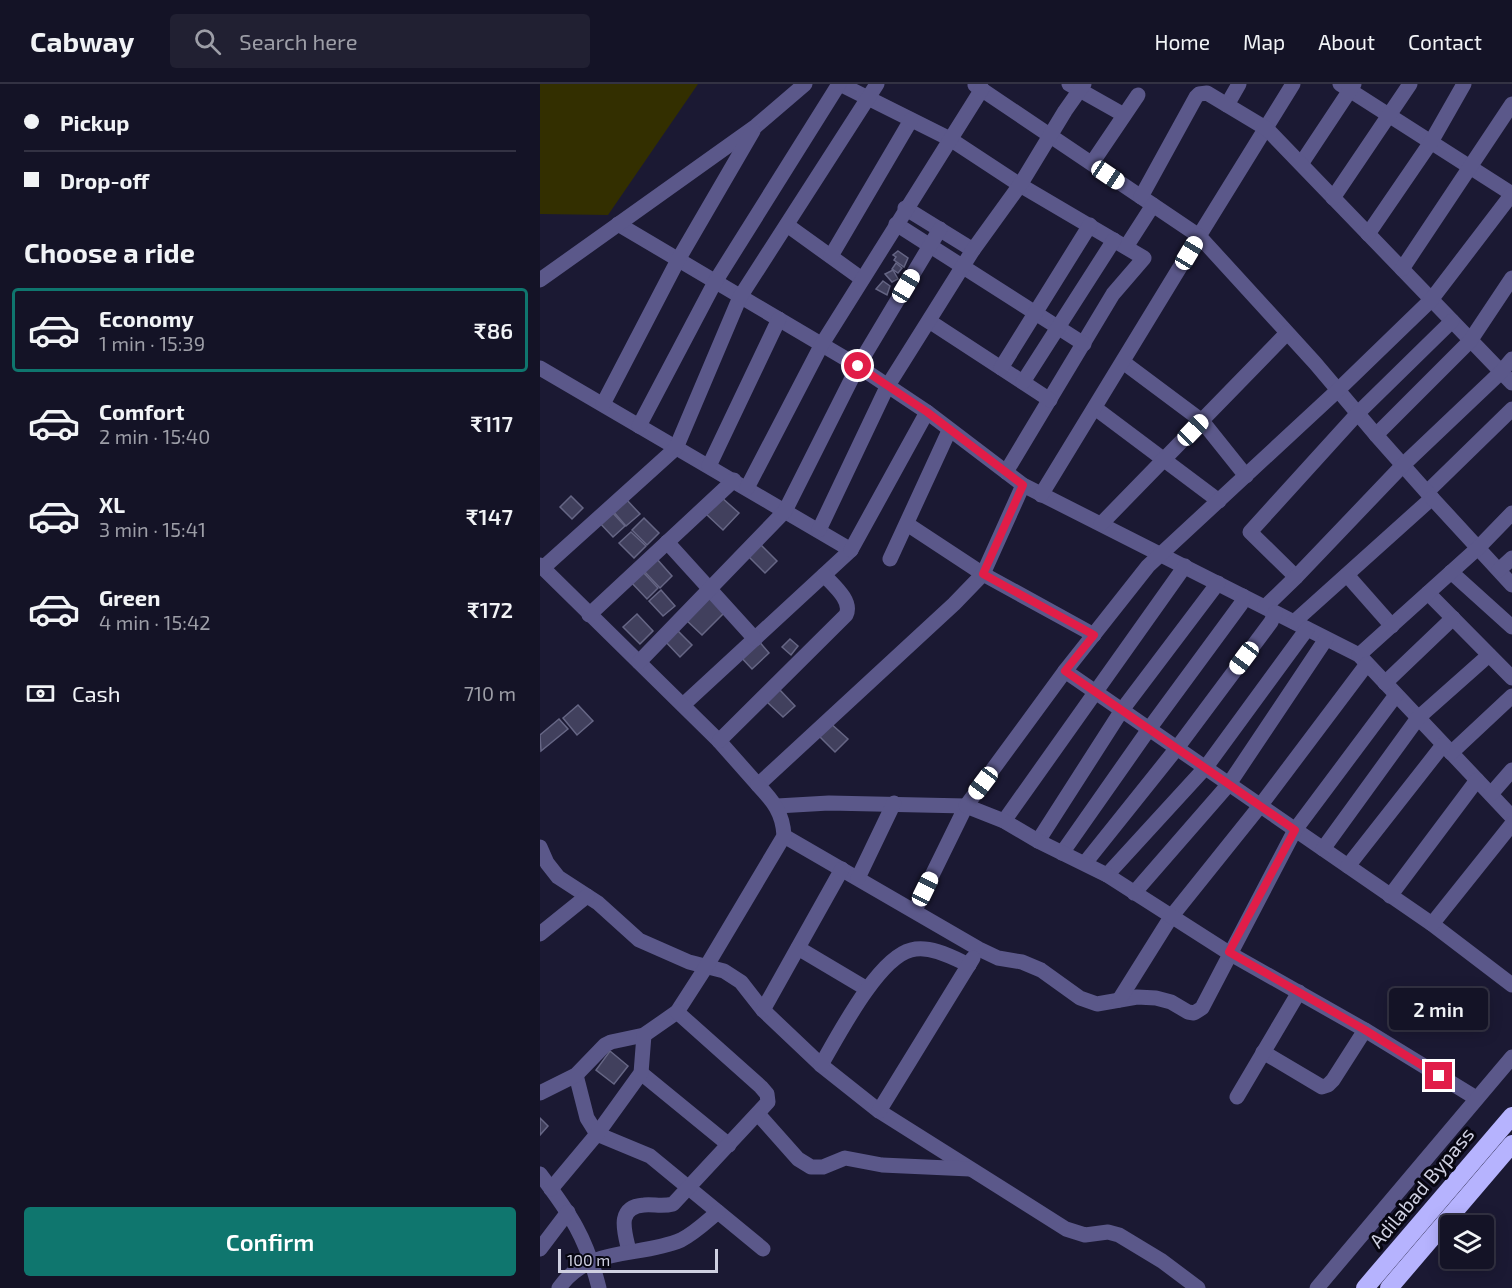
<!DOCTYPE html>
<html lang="en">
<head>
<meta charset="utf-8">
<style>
  body { margin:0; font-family:"Exo 2",sans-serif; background:#212032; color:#f1f3f6; height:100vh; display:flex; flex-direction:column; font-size:22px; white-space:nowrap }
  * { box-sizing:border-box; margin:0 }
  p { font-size:20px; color:#9d9ea7 }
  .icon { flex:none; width:33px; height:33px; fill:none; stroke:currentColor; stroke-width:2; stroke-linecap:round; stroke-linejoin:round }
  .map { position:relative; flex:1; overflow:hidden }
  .side { display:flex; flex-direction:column; background:#141326; width:540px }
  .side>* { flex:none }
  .guide { display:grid; align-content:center; height:132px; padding:0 24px; background:#141326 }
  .buttons { position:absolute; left:900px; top:1131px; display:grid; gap:12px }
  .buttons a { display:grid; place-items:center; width:54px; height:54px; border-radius:6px; background:#141326; box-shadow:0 3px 15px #0003,0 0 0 2px #333243; font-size:30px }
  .scale { position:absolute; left:18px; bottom:15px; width:160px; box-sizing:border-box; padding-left:6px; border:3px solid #cfd0e1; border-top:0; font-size:16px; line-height:21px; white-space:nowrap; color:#cfd0e1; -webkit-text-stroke:4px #070611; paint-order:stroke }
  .end { position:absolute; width:27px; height:27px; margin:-14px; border:8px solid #e11d48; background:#fff; box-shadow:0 0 0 3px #fff }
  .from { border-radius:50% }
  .bubble { position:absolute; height:42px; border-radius:6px; background:#141326; box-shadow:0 3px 15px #0003,0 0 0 2px #333243; font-size:20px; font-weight:600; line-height:42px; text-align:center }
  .car { position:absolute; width:18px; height:36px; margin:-18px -9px; border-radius:8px; box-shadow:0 0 4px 2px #0007; background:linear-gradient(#fff 24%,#345 0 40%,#fff 0 76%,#345 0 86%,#fff 0) }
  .guide b { display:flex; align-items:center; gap:21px; height:57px; font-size:22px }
  .guide b+b { border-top:2px solid #333243 }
  .guide i { width:15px; height:15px; background:#f1f3f6 }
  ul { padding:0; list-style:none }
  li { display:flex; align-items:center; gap:18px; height:84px; margin:0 12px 9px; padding:0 12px; border:3px solid transparent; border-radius:6px }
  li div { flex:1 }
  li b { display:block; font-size:22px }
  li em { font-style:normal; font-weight:600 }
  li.on { border-color:#0f766e }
  li>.icon { width:54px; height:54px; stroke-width:1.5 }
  h2 { padding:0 24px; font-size:27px; line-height:72px }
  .pay { display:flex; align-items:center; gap:15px; height:66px; padding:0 24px; font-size:22px }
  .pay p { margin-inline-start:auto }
  .cta { display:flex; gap:12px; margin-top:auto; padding:12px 24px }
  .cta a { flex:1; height:69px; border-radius:6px; background:#0f766e; color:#fff; font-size:24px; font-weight:600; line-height:69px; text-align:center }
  header { display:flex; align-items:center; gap:36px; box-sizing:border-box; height:84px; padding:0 30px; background:#141326; border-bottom:2px solid #333243 }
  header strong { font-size:28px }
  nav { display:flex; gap:33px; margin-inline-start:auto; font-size:21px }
  .search { width:420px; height:54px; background:#212032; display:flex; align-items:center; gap:15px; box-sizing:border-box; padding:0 21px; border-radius:6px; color:#9d9ea7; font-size:22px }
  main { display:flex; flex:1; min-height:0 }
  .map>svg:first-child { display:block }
</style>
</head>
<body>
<header>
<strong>Cabway</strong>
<div class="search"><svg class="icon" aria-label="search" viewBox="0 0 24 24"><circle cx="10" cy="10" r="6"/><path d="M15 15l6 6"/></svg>Search here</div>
<nav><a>Home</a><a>Map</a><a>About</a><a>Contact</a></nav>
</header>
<main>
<section class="side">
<div class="guide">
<b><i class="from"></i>Pickup</b>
<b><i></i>Drop-off</b>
</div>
<h2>Choose a ride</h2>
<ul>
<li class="on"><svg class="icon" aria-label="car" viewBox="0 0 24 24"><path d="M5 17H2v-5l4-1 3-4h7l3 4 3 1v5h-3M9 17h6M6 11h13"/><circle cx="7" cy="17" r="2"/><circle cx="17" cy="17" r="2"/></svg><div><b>Economy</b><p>1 min · 15:39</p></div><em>₹86</em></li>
<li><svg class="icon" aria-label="car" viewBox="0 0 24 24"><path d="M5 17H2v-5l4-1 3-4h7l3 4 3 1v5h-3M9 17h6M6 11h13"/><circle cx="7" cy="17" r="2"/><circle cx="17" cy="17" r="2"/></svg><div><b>Comfort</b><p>2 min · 15:40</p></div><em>₹117</em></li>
<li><svg class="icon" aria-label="car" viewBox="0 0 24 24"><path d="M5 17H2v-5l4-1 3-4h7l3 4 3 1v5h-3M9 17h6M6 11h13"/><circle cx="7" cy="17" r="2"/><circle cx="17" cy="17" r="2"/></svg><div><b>XL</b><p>3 min · 15:41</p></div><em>₹147</em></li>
<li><svg class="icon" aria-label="car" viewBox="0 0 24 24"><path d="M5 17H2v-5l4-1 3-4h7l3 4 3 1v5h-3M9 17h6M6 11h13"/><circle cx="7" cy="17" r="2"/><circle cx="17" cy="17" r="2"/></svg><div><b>Green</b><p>4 min · 15:42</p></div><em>₹172</em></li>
</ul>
<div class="pay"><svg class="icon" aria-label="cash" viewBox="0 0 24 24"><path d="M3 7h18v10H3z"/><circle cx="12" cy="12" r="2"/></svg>Cash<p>710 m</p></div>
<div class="cta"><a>Confirm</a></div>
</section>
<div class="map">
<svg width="972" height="1204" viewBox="0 0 972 1204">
  <rect width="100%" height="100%" fill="#1b1933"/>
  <polygon fill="#332f00" points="0,0 158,0 68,131 0,130"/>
  <g fill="#41405d" stroke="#666685" stroke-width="1.5">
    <polygon points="358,167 368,174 364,183 354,176 356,173 353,171"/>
    <polygon points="356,179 362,184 358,189 352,185"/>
    <polygon points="353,186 358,195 352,198 345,190"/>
    <polygon points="343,197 350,202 347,211 336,205"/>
    <polygon points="31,412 43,424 32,435 20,423"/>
    <polygon points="181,413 199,429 183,446 166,430"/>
    <polygon points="85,414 100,430 86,442 72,426"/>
    <polygon points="69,425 85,442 73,453 57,436"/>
    <polygon points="104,434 119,449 107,461 92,446"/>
    <polygon points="91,448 106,462 94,474 79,459"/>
    <polygon points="219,459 237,477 225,489 207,471"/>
    <polygon points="116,474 132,492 120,504 103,486"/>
    <polygon points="102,487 118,504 107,515 90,497"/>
    <polygon points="121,506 135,522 123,532 109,517"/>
    <polygon points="169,509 187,526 162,551 144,534"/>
    <polygon points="97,530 113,547 100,560 83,543"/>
    <polygon points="136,545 152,561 140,573 124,556"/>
    <polygon points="217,555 229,569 212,585 199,571"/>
    <polygon points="250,555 258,562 251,571 242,563"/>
    <polygon points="239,605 255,622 243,633 226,617"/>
    <polygon points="38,621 53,637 37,651 23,634"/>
    <polygon points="19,635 28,645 1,667 0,651"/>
    <polygon points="289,638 308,655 295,668 277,650"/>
    <polygon points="70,967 88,982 74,1000 56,986"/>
    <polygon points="0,1034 8,1042 0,1051"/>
  </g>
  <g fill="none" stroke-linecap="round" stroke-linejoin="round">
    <g stroke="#5b588a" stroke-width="15">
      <polyline points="300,0 410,55 480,101 604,174 573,210 466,388"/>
      <polyline points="529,0 584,31"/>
      <polyline points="800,0 972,110"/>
      <polyline points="435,1 659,152 753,0"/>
      <polyline points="687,21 699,0"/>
      <polyline points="552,79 598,11"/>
      <polyline points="761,80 814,0"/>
      <polyline points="601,113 656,13 659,10 667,9 727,45 972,299"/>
      <polyline points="793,114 870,0"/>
      <polyline points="365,124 433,166"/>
      <polyline points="78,140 318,282 387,328 483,401 819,571 972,733"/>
      <polyline points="356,140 544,260"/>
      <polyline points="247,141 322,195"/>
      <polyline points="828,150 891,58 924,0"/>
      <polyline points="586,163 613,121"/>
      <polyline points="291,172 371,36"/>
      <polyline points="862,185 972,20"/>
      <polyline points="0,196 216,42 265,0"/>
      <polyline points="389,237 510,316"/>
      <polyline points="583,278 662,337 706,392"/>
      <polyline points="0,284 311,466 143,621"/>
      <polyline points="461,284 550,141"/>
      <polyline points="483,298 574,156"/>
      <polyline points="63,320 138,176 213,47"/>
      <polyline points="555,324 679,417"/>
      <polyline points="99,342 175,198 299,0"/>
      <polyline points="836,351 930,257 972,194"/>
      <polyline points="169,382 239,235"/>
      <polyline points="207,404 282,260 442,5"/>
      <polyline points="887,408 972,325"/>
      <polyline points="501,411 659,152 775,279 836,351 892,414 754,538"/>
      <polyline points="892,414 972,501"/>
      <polyline points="367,440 443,490 554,551"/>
      <polyline points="561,440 747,249"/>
      <polyline points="279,446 347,303 433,166 480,101 525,27 544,0"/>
      <polyline points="127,458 215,555"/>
      <polyline points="311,466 387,328"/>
      <polyline points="350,475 409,347"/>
      <polyline points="0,481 179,657 218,701 414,520 443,490 483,401"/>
      <polyline points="3,484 136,364 200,213 337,0"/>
      <polyline points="959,486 972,474"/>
      <polyline points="911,488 972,543"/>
      <polyline points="807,491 852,542"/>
      <polyline points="756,493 710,448 818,329 912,237"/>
      <polyline points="888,509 972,594"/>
      <polyline points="725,523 756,493 863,381 961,288 972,275"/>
      <polyline points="49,531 194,396"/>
      <polyline points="819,571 939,463 972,429"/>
      <polyline points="99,578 245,427 318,282 400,145"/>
      <polyline points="525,587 892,840 972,901"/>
      <polyline points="845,599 913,534"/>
      <path d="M179 657 306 531C313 517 293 501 284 491"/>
      <polyline points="911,669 972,612"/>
      <polyline points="951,710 972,686"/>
      <polyline points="237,722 289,719 426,722 375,826"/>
      <polyline points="464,737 645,482"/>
      <polyline points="244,752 439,865 458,874 482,878 501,886 540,914 557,920 597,913 616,914 631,918 648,928 654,929 662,924 755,746 856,611"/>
      <polyline points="498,757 582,626 678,499"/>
      <polyline points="0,763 7,779 18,793 58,819 99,856 149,878 184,887 201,898 223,926 281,981 339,1027 526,1145 545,1151 568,1148 579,1151 622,1177 658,1204"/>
      <polyline points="783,765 878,634 949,571"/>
      <polyline points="522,769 609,645 701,520 703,512"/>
      <polyline points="545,779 637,664 731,538 735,529"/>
      <polyline points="808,782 903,661"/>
      <polyline points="567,791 666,683 767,545"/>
      <polyline points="318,794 354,719"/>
      <polyline points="594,809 689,700 786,555"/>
      <polyline points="850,812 937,696"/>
      <polyline points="892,840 972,740"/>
      <polyline points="0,850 47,812"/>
      <polyline points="258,864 327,905"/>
      <polyline points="579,916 631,833 720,722 827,580"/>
      <polyline points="223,926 302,785"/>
      <polyline points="723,968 782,1003 788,1001 793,996 825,946"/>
      <path d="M281 981C298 952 338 874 371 866 390 861 412 873 429 881"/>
      <polyline points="101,989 189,1061"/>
      <polyline points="36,991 47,1034 57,1050 110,1072 223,1165"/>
      <path d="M0 1009 36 991 65 961 71 958 104 951 137 928 166 883 244 752C243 729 233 717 218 701"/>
      <polyline points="697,1013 759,908"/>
      <polyline points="936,1014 825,946 689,869 567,791 498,757 464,737 426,722 525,587 608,482 798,306 891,216 972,110"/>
      <polyline points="339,1027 433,874"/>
      <polyline points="218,1030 258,1075 271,1083 283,1083 305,1074 342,1081 430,1085"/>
      <path d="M0 1090C31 1131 46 1153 59 1204"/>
      <polyline points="11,1105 57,1050 101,989 104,951"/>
      <polyline points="0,1165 28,1128"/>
      <path d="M89 1167C85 1149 75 1123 104 1121 114 1120 122 1123 133 1120L228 1018 227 1010 221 1003 137 928"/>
      <path d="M19 1204C49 1161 99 1174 141 1156 155 1149 166 1138 178 1128"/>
      <polyline points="777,1204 972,973"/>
    </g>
    <g stroke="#b6b3fe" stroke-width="18">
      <polyline points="825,1204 972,1032"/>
      <polyline points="849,1204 972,1060"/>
    </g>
  </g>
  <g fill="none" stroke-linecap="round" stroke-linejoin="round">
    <polyline stroke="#e11d48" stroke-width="8" points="318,282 387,328 483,401 443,490 554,551 525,587 755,746 689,868 825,946 899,992"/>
  </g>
  <g text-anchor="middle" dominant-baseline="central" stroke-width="6" stroke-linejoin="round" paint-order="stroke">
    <g font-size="20" fill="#cfd0e1" stroke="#070611">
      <text transform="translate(881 1103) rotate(-50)">Adilabad Bypass</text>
    </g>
  </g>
</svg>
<div class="buttons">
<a><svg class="icon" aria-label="layers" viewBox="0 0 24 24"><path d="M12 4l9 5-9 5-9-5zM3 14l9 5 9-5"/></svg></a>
</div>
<div class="scale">100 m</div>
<i class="end from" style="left:318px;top:282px"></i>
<i class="end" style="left:899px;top:992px"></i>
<div class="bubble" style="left:849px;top:904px;width:99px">2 min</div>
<i class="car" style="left:568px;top:91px;rotate:124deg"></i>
<i class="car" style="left:649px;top:169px;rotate:31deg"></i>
<i class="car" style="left:366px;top:202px;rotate:31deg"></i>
<i class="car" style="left:653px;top:346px;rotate:44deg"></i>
<i class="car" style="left:704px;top:574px;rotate:217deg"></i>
<i class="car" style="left:443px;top:699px;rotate:217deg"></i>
<i class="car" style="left:385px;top:805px;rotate:26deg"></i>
</div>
</main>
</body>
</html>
